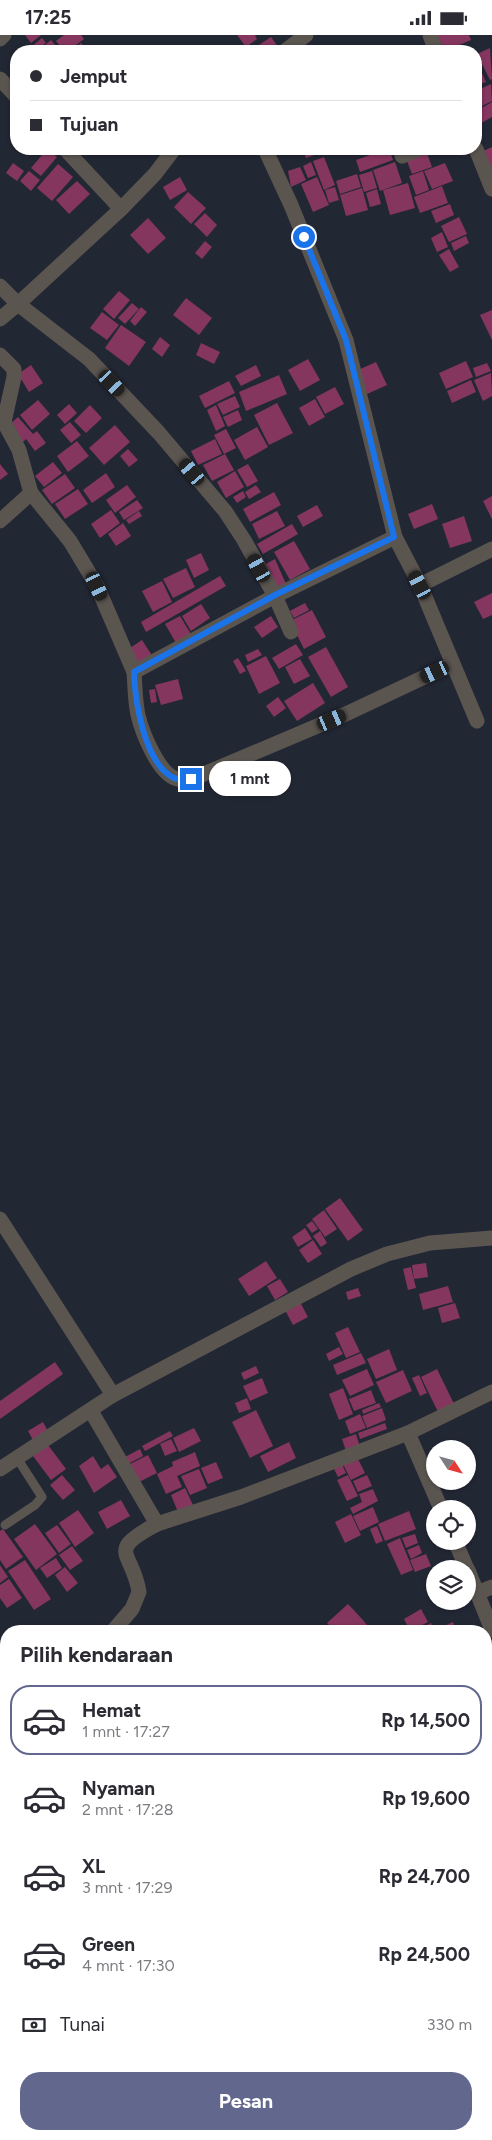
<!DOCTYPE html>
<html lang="id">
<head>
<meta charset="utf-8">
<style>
  body { margin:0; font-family:Figtree,sans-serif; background:#f7f7f7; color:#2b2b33; height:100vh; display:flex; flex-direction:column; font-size:19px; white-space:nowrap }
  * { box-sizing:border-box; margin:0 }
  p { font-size:16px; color:#7c7c81 }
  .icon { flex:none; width:28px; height:28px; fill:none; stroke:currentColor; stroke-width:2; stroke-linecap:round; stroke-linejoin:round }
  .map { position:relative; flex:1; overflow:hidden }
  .side { position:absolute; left:0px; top:1590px; width:492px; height:515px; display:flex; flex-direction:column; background:#fff; border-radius:20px 20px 0 0; box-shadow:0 1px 4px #0004 }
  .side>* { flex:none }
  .banner { position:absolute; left:10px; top:10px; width:472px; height:110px; border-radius:20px; box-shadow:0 1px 4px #0004; display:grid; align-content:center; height:110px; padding:0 20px; background:#fff }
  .needle { width:32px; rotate:126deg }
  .fabs { position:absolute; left:426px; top:1405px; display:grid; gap:10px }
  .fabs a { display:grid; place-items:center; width:50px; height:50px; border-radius:50%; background:#fff; box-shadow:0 1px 4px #0004; font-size:25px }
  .end { position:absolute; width:22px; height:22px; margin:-11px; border:6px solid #1a73e8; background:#fff; box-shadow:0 0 0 2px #fff }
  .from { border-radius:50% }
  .bubble { position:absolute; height:35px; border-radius:18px; background:#fff; box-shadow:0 1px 4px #0004; font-size:16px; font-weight:700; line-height:35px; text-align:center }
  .car { position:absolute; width:15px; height:30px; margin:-15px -8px; border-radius:6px; box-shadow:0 0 4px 1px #0007; background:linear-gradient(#222 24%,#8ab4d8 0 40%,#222 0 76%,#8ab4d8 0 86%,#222 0) }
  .banner b { display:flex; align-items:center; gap:18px; height:48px; font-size:19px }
  .banner b+b { border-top:1px solid #e1e1e2 }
  .banner i { width:12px; height:12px; background:#2b2b33 }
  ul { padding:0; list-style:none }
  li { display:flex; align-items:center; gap:15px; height:70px; margin:0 10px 8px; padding:0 10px; border:2px solid transparent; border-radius:20px }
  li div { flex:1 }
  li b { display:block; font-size:19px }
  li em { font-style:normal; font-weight:700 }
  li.on { border-color:#62678d }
  li>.icon { width:45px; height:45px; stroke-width:1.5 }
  h2 { padding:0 20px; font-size:22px; line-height:60px }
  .pay { display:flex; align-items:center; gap:12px; height:55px; padding:0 20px; font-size:19px }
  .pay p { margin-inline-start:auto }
  .action { display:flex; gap:10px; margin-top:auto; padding:10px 20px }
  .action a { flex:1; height:58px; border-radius:20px; background:#62678d; color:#fff; font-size:20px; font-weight:700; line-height:58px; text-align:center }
  .status { display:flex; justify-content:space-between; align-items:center; height:35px; padding:0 25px; background:#fff; direction:ltr }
  .status svg { height:14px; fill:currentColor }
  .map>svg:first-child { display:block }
</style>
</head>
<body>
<div class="status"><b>17:25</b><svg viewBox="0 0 49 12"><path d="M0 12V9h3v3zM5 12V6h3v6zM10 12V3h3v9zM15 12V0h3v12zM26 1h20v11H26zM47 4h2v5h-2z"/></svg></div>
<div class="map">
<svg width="492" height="2105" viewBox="0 0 492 2105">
  <rect width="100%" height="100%" fill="#222734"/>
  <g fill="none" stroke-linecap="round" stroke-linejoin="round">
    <g stroke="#021012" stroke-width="4.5">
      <polyline points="0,1912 6,1919"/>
      <polyline points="221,2099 224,2105"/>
    </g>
  </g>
  <g fill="#85365f">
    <polygon points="25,0 41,0 31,8"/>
    <polygon points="64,0 81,0 84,4 68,16 64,16 56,6"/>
    <polygon points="237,0 255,0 257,4 246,12"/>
    <polygon points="437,0 469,0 471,5 445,16"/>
    <polygon points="271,2 281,16 255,16 253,14"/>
    <polygon points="42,3 46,8 34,16 31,12"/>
    <polygon points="51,5 60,16 40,16 39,15"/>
    <polygon points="81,8 88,16 70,16"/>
    <polygon points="490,13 492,44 490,45 477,19"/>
    <polygon points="476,24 486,47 480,49 476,41"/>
    <polygon points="491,49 492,66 476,74 476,56"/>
    <polygon points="492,67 492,82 476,91 476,76"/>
    <polygon points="492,112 492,137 481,117"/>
    <polygon points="47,114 57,122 41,141 31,133"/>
    <polygon points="303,114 331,114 306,123"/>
    <polygon points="387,114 389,114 393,125 360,137 356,125"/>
    <polygon points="427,118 432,132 412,139 407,126"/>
    <polygon points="324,122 335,150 324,155 313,126"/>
    <polygon points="311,127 316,140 308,143 303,131"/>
    <polygon points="395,127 402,148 380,156 373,135"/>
    <polygon points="13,128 24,136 17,146 6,138"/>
    <polygon points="445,128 453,146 432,154 424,136"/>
    <polygon points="58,129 73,142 52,166 37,153"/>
    <polygon points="300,132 306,145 291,152 288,136"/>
    <polygon points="29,136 40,145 31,156 20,146"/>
    <polygon points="372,136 377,153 364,157 359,140"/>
    <polygon points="423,136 429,155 416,160 409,141"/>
    <polygon points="357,139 361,152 340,159 336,146"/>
    <polygon points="180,142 187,155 170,165 163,152"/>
    <polygon points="317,142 329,170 313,177 301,149"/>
    <polygon points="77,146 90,159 69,179 56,165"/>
    <polygon points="408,148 415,173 390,180 383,155"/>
    <polygon points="442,151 448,168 420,178 414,162"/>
    <polygon points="335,152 339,165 329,168 325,155"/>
    <polygon points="362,153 368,175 346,181 340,160"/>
    <polygon points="377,154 381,169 370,172 366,158"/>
    <polygon points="188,157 206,173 191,189 174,172"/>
    <polygon points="450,169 454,180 436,188 431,176"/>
    <polygon points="205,178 217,190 207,202 194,189"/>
    <polygon points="459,182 467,199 449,207 441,191"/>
    <polygon points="148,183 166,203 148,219 130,200"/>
    <polygon points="442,197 448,212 437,217 431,203"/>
    <polygon points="466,201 469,208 454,216 451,208"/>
    <polygon points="205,206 212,212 202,224 195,218"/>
    <polygon points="449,214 459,232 450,237 439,220"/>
    <polygon points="119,256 130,265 114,284 103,274"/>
    <polygon points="186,263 212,283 199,300 173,280"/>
    <polygon points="132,268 139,274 125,289 118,283"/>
    <polygon points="141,272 147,277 135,291 130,286"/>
    <polygon points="492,275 492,305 480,280"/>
    <polygon points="102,277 119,290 107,305 90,293"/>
    <polygon points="121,290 146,307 129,331 105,313"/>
    <polygon points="160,302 170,310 162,322 152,314"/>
    <polygon points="201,308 220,317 214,329 196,320"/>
    <polygon points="308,324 320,345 300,356 288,335"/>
    <polygon points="466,326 473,342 446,354 439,338"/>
    <polygon points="376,327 387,350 367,359 356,336"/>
    <polygon points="487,328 491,336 476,342 473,333"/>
    <polygon points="31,330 43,348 29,357 18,339"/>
    <polygon points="256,330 261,341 241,351 235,341"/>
    <polygon points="491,338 492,361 483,366 474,345"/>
    <polygon points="279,340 287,359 246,376 239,357"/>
    <polygon points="471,345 476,357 452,368 447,356"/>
    <polygon points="229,346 235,358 205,373 199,361"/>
    <polygon points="335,352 344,369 325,379 316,362"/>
    <polygon points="235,361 240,372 223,380 217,369"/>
    <polygon points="315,364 325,382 309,391 299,373"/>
    <polygon points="38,365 50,379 32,395 20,380"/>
    <polygon points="277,368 293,398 269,410 254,380"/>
    <polygon points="69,369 77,378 65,389 57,380"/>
    <polygon points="90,370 102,383 86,398 74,386"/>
    <polygon points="216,370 225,391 216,396 207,375"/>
    <polygon points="238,375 242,385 228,392 223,382"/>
    <polygon points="18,382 33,399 37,396 46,408 35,416 26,404 22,408 8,391"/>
    <polygon points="70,387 81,400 71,408 60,395"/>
    <polygon points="115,390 130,407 104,430 89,413"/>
    <polygon points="257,392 268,412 245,425 234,405"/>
    <polygon points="226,394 236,413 224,419 214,400"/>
    <polygon points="215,404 222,419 198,430 191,416"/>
    <polygon points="77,406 89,421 68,437 57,421"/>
    <polygon points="128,414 138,425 129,432 120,421"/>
    <polygon points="225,419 234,435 212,446 203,430"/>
    <polygon points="53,427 62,438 44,452 35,441"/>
    <polygon points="0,429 8,439 0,445"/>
    <polygon points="248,429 258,446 247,452 237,435"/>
    <polygon points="235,436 244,452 226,463 217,447"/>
    <polygon points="106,438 115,452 92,468 83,455"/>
    <polygon points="65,439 75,453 52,469 42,455"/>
    <polygon points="127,450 136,462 115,478 106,465"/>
    <polygon points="256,450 261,457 249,464 245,457"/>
    <polygon points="78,454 88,469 65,484 55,469"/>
    <polygon points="243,456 246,462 237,468 233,462"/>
    <polygon points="274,457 281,470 250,487 243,474"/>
    <polygon points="492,461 492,484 483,466"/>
    <polygon points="137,465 143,473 124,485 119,477"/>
    <polygon points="432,469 438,484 414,494 408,479"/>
    <polygon points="317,470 323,481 303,492 297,481"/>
    <polygon points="111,475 120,488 100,503 91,489"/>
    <polygon points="139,476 142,481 129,489 126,485"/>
    <polygon points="277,476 285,491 259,504 252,489"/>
    <polygon points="464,481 472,506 450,513 442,489"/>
    <polygon points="123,488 131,501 116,511 108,499"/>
    <polygon points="292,489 298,499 263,519 257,509"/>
    <polygon points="294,506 310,534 290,545 274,517"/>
    <polygon points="201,518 209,535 194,543 186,525"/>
    <polygon points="275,524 286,549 276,553 266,529"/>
    <polygon points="186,533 195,552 173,563 163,544"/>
    <polygon points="220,541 226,551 146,597 141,587"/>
    <polygon points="162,546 172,567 153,577 142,556"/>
    <polygon points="492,558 492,580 483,584 474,567"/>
    <polygon points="305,568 309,575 294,583 290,576"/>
    <polygon points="201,569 210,583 191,596 182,581"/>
    <polygon points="312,575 326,602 304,614 290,586"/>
    <polygon points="180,581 191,599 176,608 165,589"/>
    <polygon points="271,581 278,592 262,603 254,592"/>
    <polygon points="142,605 153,622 138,632 127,615"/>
    <polygon points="296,609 303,620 279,634 272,623"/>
    <polygon points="326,612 348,652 331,662 308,622"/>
    <polygon points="258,614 262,620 248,627 245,620"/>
    <polygon points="266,621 280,648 259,659 246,631"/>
    <polygon points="238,623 246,636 240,639 233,626"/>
    <polygon points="300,624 310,641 294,649 285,632"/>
    <polygon points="178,644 183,664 161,670 155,650"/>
    <polygon points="313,648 325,668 297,686 284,666"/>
    <polygon points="155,654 157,667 151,668 149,655"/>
    <polygon points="278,662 286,673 274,682 266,671"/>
    <polygon points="340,1163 363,1195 348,1206 325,1174"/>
    <polygon points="324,1175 337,1194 325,1202 312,1184"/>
    <polygon points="312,1186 318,1194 312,1198 306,1190"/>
    <polygon points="305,1193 312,1204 298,1212 292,1202"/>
    <polygon points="320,1196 327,1208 321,1212 313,1201"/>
    <polygon points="313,1205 322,1219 308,1228 299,1215"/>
    <polygon points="266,1226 277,1243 249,1261 238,1244"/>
    <polygon points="426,1228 428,1242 414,1244 412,1230"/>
    <polygon points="411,1232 416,1253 408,1255 403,1234"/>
    <polygon points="280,1244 288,1257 275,1265 267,1251"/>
    <polygon points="448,1251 453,1267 423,1275 419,1259"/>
    <polygon points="358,1253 361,1261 348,1265 346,1257"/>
    <polygon points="300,1267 308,1282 293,1290 285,1275"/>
    <polygon points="455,1268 460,1283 442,1288 438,1273"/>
    <polygon points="348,1292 360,1317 346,1323 335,1298"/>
    <polygon points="339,1312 343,1319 329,1326 326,1319"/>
    <polygon points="389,1314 397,1335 376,1344 367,1324"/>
    <polygon points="361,1318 366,1328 337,1340 333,1330"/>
    <polygon points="55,1327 63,1339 0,1384 0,1366"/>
    <polygon points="256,1331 259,1338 244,1345 241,1338"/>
    <polygon points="367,1334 374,1350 350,1361 342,1345"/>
    <polygon points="437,1334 455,1371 439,1379 421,1342"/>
    <polygon points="403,1335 412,1356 386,1368 376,1347"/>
    <polygon points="419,1340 427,1358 420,1361 412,1343"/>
    <polygon points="262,1343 268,1358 250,1366 243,1351"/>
    <polygon points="343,1353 353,1379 339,1385 329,1359"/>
    <polygon points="371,1355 376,1368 354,1376 349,1364"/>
    <polygon points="247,1363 251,1374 239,1378 235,1368"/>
    <polygon points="379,1368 381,1372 363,1379 362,1375"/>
    <polygon points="382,1373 386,1385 367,1393 362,1381"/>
    <polygon points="256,1375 273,1411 250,1423 232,1387"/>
    <polygon points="360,1379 366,1393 350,1399 345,1386"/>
    <polygon points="43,1387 49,1398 34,1407 28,1396"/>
    <polygon points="385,1388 387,1394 360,1404 358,1398"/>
    <polygon points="194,1393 201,1406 179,1417 173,1403"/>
    <polygon points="170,1396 173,1401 145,1416 142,1411"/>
    <polygon points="356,1399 360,1412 346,1416 342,1404"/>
    <polygon points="171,1404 177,1416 165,1421 160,1409"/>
    <polygon points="289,1407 296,1423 268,1437 260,1421"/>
    <polygon points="48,1410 66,1434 51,1445 33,1421"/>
    <polygon points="140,1414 143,1421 128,1429 125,1422"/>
    <polygon points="195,1417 200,1431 177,1441 182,1452 166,1459 157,1439 173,1431 172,1427"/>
    <polygon points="148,1420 157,1438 135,1449 126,1431"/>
    <polygon points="93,1421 101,1434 108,1429 117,1442 94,1458 79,1431"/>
    <polygon points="357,1422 365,1438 351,1445 343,1429"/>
    <polygon points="216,1427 223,1443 208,1449 201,1433"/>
    <polygon points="341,1427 346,1438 338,1442 333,1432"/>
    <polygon points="199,1434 207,1453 190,1460 181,1441"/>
    <polygon points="62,1440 75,1455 63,1465 50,1450"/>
    <polygon points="348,1440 358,1461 347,1466 337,1445"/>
    <polygon points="367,1440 372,1451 358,1457 353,1446"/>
    <polygon points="185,1453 193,1470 178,1477 171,1460"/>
    <polygon points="373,1454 378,1466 353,1479 350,1473 362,1467 359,1459"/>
    <polygon points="121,1465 130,1481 107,1494 98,1477"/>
    <polygon points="373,1472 379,1487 360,1496 353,1481"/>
    <polygon points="78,1475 94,1498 75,1512 59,1488"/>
    <polygon points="409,1476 416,1494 385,1506 378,1489"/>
    <polygon points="351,1479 361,1500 345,1508 335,1487"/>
    <polygon points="35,1489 57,1519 36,1535 14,1504"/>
    <polygon points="57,1490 71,1509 59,1518 45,1498"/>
    <polygon points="377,1491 383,1506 376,1509 370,1494"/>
    <polygon points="3,1494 23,1522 6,1534 0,1525 0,1496"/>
    <polygon points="415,1499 418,1508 406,1513 402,1503"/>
    <polygon points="400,1503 413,1535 401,1540 387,1509"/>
    <polygon points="419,1510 422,1518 411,1524 407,1515"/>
    <polygon points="72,1511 83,1526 70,1535 59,1520"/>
    <polygon points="426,1519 431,1531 415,1537 410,1525"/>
    <polygon points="56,1523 62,1533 47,1543 40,1533"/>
    <polygon points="25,1525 51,1564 34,1575 8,1536"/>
    <polygon points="0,1530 8,1542 0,1548"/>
    <polygon points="65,1532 78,1548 67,1557 55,1540"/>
    <polygon points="9,1544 22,1563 7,1573 0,1563 0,1550"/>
    <polygon points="348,1569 362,1584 372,1596 335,1596 327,1588"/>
    <polygon points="421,1574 428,1587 410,1596 404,1584"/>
    <polygon points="453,1587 456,1596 437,1596 437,1594"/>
    <polygon points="431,1588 434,1595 431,1596 415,1596"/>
    <polygon points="489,1610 492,1617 492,1631 486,1633 486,1611"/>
    <polygon points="492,1634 492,1647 486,1649 486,1636"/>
    <polygon points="6,1692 6,1716 0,1721 0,1696"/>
    <polygon points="492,1699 492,1719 486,1722 486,1701"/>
    <polygon points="492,1721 492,1747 486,1732 486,1724"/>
    <polygon points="0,1743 6,1751 6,1756 0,1761"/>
    <polygon points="6,1775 6,1793 0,1786 0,1780"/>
    <polygon points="6,1800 6,1814 4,1816 0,1812 0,1806"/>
    <polygon points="6,1820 6,1849 0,1842 0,1826"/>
    <polygon points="0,1871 6,1878 6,1908 0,1902"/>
  </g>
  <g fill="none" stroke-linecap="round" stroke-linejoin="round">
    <polyline stroke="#5b5550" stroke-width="9" points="5,1490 35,1470 42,1462 17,1423"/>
    <g stroke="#5b5550" stroke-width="15">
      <polyline points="430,0 436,16"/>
      <polyline points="0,4 4,0"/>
      <polyline points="285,16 306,0"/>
      <polyline points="0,44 16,61"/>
      <polyline points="65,114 121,174"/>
      <polyline points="265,114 291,170 346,305 395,502 420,550 477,686"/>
      <polyline points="476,114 492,154"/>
      <polyline points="402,121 419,114"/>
      <polyline points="0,251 18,269 0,284"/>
      <polyline points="0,320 14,334 14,342 4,387 19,415 31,458 70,506 97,551 134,637 275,561 244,505 225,476 159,398 89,324 18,269 121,174 155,139 174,114"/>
      <polyline points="0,486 31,458"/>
      <polyline points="420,550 492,514"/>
      <polyline points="291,597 275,561 395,502"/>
      <path d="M134 637C135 651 135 666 138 680 142 697 159 741 178 744 189 747 201 740 211 736L348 678 452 629"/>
      <polyline points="0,1184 113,1360"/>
      <polyline points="91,1376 157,1489 241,1462 408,1398 492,1357"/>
      <polyline points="408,1398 441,1474"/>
      <polyline points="0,1434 113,1360 351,1234 387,1219 430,1208 492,1203"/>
      <polyline points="455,1506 467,1534"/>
      <polyline points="468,1535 492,1595"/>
      <polyline points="477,1558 492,1552"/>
      <path d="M113 1596 132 1574 139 1557C133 1516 104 1517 157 1489"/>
      <polyline points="486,1755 492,1753"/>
      <polyline points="486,1807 492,1820"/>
      <polyline points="486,1858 492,1855"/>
      <polyline points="0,1931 6,1936"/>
    </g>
  </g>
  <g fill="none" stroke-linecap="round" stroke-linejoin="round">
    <path stroke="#1a73e8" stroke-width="6" d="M191 744C184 744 178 746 172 742 144 726 135 666 134 637L275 560 394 502 346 305 304 202"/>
  </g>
</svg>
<div class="fabs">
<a><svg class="needle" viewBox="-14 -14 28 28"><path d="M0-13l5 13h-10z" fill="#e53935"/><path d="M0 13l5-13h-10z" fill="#7c7c81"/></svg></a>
<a><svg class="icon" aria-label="locate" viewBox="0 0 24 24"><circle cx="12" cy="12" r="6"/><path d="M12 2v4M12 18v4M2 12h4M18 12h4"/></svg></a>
<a><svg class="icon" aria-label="layers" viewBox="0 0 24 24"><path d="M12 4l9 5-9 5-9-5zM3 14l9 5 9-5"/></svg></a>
</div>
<i class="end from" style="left:304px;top:202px"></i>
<i class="end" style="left:191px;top:744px"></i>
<div class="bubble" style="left:209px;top:726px;width:82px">1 mnt</div>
<i class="car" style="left:112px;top:348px;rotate:137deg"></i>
<i class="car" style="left:192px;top:437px;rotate:320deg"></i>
<i class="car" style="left:259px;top:533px;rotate:331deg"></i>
<i class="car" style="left:420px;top:550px;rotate:332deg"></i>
<i class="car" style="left:97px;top:551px;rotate:155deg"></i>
<i class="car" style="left:435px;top:637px;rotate:245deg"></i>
<i class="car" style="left:332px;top:685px;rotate:67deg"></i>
<div class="banner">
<b><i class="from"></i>Jemput</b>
<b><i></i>Tujuan</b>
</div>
<section class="side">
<h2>Pilih kendaraan</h2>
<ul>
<li class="on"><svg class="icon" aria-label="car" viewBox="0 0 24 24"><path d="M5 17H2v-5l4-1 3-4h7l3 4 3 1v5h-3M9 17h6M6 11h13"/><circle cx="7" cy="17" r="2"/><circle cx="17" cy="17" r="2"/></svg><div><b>Hemat</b><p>1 mnt · 17:27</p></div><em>Rp 14,500</em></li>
<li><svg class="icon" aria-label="car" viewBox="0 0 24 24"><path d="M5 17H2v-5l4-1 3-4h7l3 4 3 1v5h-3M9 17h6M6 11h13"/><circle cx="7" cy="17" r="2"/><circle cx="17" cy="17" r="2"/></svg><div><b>Nyaman</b><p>2 mnt · 17:28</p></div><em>Rp 19,600</em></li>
<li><svg class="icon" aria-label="car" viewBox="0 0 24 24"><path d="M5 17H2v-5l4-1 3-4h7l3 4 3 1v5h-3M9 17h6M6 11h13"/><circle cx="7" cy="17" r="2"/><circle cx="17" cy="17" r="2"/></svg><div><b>XL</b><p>3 mnt · 17:29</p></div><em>Rp 24,700</em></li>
<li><svg class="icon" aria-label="car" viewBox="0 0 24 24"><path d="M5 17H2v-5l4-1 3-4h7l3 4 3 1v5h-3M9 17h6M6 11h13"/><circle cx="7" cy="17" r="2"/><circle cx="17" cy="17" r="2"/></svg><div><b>Green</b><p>4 mnt · 17:30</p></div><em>Rp 24,500</em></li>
</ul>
<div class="pay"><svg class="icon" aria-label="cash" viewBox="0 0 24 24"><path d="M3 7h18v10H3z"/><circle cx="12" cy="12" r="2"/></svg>Tunai<p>330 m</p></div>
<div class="action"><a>Pesan</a></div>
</section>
</div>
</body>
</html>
